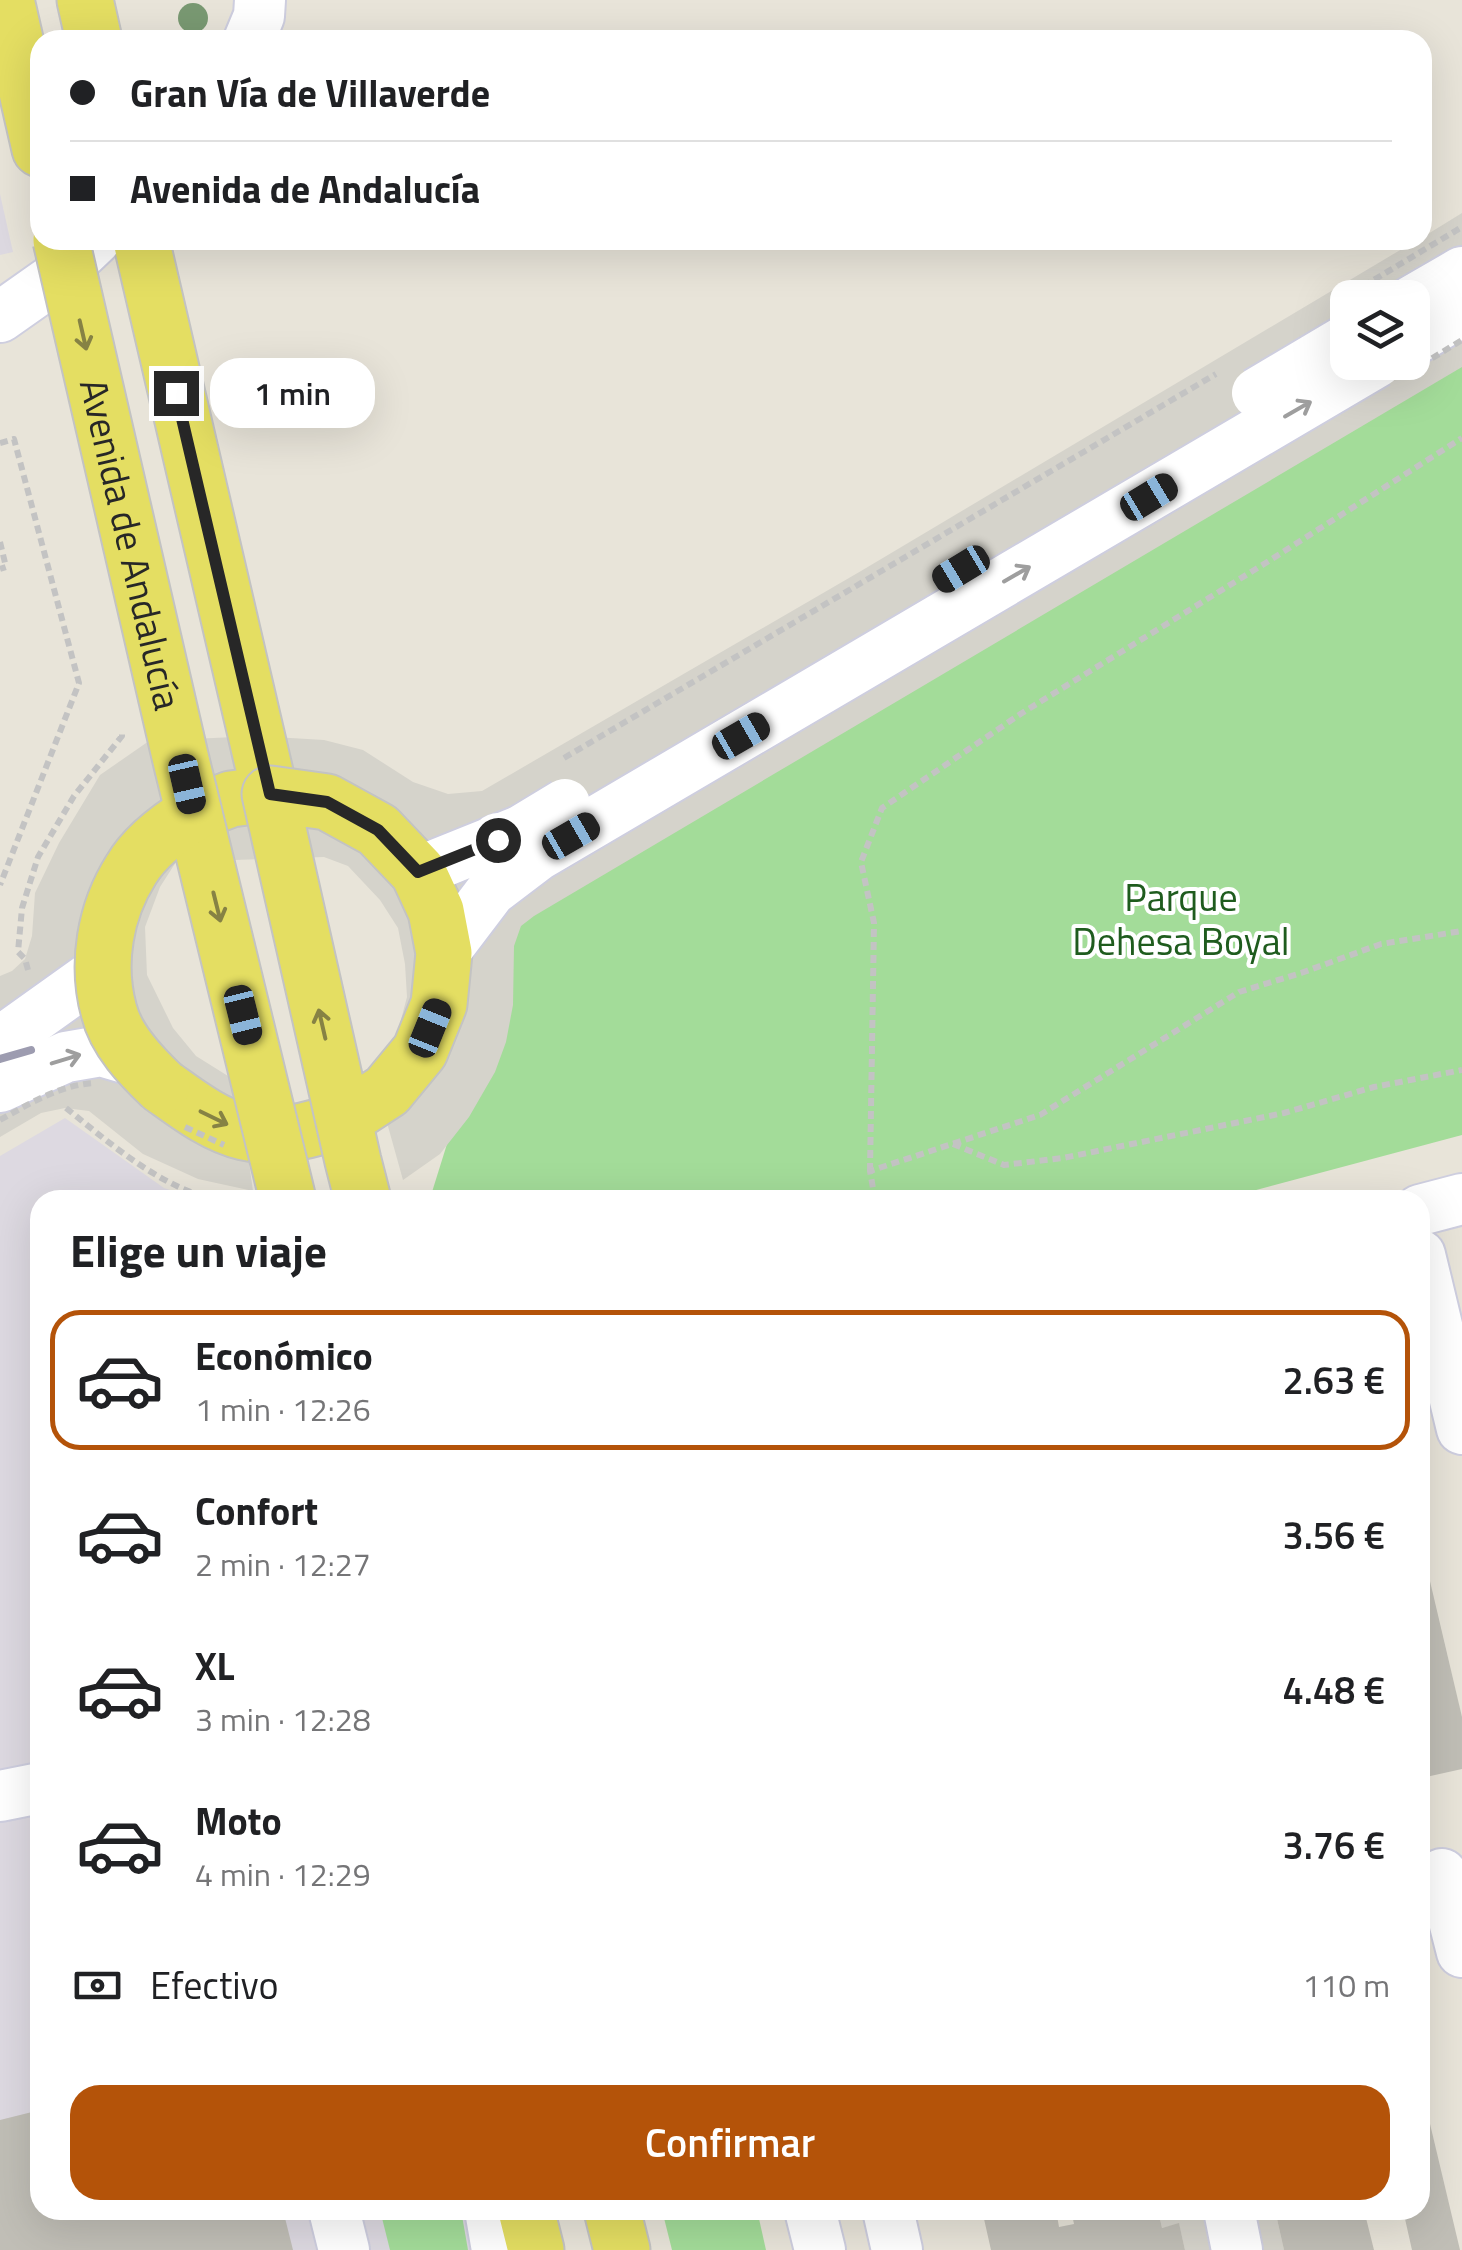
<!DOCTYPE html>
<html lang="es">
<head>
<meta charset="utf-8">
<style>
  body { margin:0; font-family:"Titillium Web",sans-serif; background:#f2f2f2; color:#202124; height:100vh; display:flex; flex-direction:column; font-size:38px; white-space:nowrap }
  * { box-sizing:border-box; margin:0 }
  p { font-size:32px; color:#757577 }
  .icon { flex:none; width:55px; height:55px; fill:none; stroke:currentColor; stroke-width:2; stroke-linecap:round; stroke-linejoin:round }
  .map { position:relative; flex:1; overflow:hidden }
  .details { position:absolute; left:30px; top:1190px; width:1400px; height:1030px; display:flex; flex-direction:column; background:#fff; border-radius:30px; box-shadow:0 10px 40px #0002 }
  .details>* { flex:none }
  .banner { position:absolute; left:30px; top:30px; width:1402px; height:220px; border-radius:30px; box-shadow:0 10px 40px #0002; display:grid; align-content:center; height:220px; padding:0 40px; background:#fff }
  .buttons { position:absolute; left:1330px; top:280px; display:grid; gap:20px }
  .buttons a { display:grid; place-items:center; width:100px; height:100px; border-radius:20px; background:#fff; box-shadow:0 10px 40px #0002; font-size:50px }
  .end { position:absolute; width:45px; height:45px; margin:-22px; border:12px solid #272727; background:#fff; box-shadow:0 0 0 5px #fff }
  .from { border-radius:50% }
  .bubble { position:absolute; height:70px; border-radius:30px; background:#fff; box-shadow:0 10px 40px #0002; font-size:32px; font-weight:600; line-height:70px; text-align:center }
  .car { position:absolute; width:30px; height:60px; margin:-30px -15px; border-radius:12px; box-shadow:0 0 8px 2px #0007; background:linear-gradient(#222 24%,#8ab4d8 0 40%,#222 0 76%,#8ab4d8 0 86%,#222 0) }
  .banner b { display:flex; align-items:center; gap:35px; height:95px; font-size:38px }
  .banner b+b { border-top:2px solid #e0e0e0 }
  .banner i { width:25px; height:25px; background:#202124 }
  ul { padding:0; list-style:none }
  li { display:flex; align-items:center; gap:30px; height:140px; margin:0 20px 15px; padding:0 20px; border:5px solid transparent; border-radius:30px }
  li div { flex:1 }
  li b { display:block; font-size:38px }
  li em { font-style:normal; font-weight:600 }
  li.selected { border-color:#b45309 }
  li>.icon { width:90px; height:90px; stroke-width:1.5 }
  h2 { padding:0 40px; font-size:45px; line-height:120px }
  .pay { display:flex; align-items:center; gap:25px; height:110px; padding:0 40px; font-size:38px }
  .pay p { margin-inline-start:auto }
  .action { display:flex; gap:20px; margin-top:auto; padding:20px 40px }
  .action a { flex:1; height:115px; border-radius:30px; background:#b45309; color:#fff; font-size:40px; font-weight:600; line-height:115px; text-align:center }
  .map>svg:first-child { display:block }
</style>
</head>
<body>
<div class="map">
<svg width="1462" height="2250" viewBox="0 0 1462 2250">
  <rect width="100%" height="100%" fill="#e8e4d9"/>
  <g fill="#ddd9e1">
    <polygon points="0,194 13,252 0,255"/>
    <polygon points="65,1118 164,1188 202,1200 40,1200 40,2210 495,2210 504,2250 0,2250 0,1156"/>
  </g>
  <g fill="#a3dc99">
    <polygon points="1462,322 1462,1135 1219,1200 434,1200 432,1192 537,856"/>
    <polygon points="380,2210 461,2210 468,2250 390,2250"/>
    <polygon points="662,2210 757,2210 766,2250 672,2250"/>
  </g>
  <g fill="#d5d3cb" fill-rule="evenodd">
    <path d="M1462 213V367L534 916 521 926 514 946 513 1005 506 1042 495 1072 469 1117 440 1154 403 1180 372 1069 398 1031 407 997 405 964 398 928 380 900 348 866 324 857 176 862 160 887 145 927 147 975 173 1028 196 1056 228 1076 247 1148 253 1191 198 1179 143 1154 89 1111 65 1108 41 1113 0 1137V976L12 971 25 959 32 936 35 893 59 843 100 775 149 741 257 736 324 740 363 750 413 782 448 794 482 791 861 571 1417 240H1422L1423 237ZM1348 298H1412V362H1348Z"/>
    <polygon points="1158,2210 1275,2210 1284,2250 1185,2250 1179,2224 1162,2228"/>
  </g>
  <g fill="#c0beb6">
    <polygon points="1421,1543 1462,1717 1462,1769 1426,1777 1420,1753"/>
    <polygon points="1420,2086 1421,2086 1460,2250 1412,2250 1403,2210 1420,2210"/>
    <polygon points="40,2110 40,2210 283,2210 293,2250 0,2250 0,2120"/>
    <polygon points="982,2210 1056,2210 1059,2227 1074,2224 1071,2210 1158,2210 1162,2228 1179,2223 1185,2250 991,2250"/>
    <polygon points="1275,2210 1364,2210 1374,2250 1284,2250"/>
  </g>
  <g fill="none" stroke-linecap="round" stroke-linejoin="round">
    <g stroke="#cecedf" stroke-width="54">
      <g id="minor">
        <polyline points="249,40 259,16 260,0"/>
        <polyline points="1412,301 1462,272"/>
        <polyline points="0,317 54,279 95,240"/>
        <polyline points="1412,341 1462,311"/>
        <polyline points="0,1042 102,969"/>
        <polyline points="0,1087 66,1057 101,1051 135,1061"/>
        <polyline points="1420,1210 1462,1199"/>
        <polyline points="1420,1255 1462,1429"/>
        <polyline points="0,1796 40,1788"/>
        <polyline points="1442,1874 1462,1952"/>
        <polyline points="334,2210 344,2250"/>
        <polyline points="490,2210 497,2250"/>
        <polyline points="810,2210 820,2250"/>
        <polyline points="888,2210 897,2250"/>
        <polyline points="1229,2210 1237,2250"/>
      </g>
    </g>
    <g stroke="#c3c3c3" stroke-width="59">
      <g id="major">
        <polyline points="6,0 40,149"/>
        <polyline points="85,0 94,40"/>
        <polyline points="141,240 270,794 231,799 194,813"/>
        <path d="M162 1086C186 1103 214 1125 244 1132 277 1140 312 1130 344 1119"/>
        <polyline points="526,2210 536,2250"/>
        <polyline points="612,2210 622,2250"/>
      </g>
    </g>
    <g stroke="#c3c3c3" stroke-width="6" stroke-dasharray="8 5" stroke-linecap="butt">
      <polyline points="0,443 14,439 79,683 0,885"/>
      <polyline points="0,542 6,567 0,569"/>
      <polyline points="28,970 25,959 18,952 22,908 38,857 74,796 122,736 122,731"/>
      <path d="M66 1108C112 1145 156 1184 214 1200"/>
      <polyline points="953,1144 1004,1165 1063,1158 1284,1113 1374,1087 1462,1070"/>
      <polyline points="870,1171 874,923 861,862 882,808 1022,713 1264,564 1462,438"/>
      <polyline points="841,1200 874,1193"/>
      <polyline points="875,1200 870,1171 1040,1115 1239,992 1301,973 1381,944 1462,931"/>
    </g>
    <use href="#minor" stroke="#fff" stroke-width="50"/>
    <use href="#major" stroke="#e4de62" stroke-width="55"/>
    <polyline stroke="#9d9cb0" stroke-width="8" points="0,1059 31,1050"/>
    <g stroke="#cecedf" stroke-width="54" stroke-linecap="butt">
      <g id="minor-bridge">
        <polyline points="1257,393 1348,339"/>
        <polyline points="418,872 522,830 565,804"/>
        <polyline points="444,953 491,891 537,856 1377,362"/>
      </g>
    </g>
    <g stroke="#c3c3c3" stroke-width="59" stroke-linecap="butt">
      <g id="major-bridge">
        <path id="s1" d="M61 240 180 756 288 1200"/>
        <path d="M162 1086C141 1066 116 1040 109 1011 96 964 105 911 131 870 145 846 171 827 194 813"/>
        <polyline points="344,1119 387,1091 420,1051 439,1004 444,953 436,911 418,872 378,830 327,802 270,794 353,1161 363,1200"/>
      </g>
    </g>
    <g stroke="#c3c3c3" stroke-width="6" stroke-dasharray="8 5" stroke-linecap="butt">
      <polyline points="1352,293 1462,227"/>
      <polyline points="1421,365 1462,340"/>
      <polyline points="564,758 1216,374"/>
      <path d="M0 1120C31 1103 59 1085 95 1083"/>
      <polyline points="185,1127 224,1145"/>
    </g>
    <use href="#minor-bridge" stroke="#fff" stroke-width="50"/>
    <use href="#major-bridge" stroke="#e4de62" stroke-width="55"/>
  </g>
  <circle fill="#799972" cx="193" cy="18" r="15"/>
  <defs><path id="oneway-shaft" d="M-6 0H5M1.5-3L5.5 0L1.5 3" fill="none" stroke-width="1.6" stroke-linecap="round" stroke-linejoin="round" transform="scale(2.5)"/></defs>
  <g stroke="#868244">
    <use href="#oneway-shaft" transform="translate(83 335) rotate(77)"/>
    <use href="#oneway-shaft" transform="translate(217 907) rotate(76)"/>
    <use href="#oneway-shaft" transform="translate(322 1024) rotate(-103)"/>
    <use href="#oneway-shaft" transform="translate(214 1118) rotate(26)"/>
  </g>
  <g stroke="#9e9e9e">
    <use href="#oneway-shaft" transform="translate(1298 409) rotate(-30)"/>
    <use href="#oneway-shaft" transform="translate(1017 574) rotate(-30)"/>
    <use href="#oneway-shaft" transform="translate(66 1059) rotate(-17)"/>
  </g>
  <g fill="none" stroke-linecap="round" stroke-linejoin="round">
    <polyline stroke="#272727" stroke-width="12" points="176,393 270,794 327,802 378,830 418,872 498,840"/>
  </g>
  <g text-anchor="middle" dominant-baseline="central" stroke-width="8" stroke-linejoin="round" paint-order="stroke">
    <g font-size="38" fill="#272727" stroke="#fff">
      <text stroke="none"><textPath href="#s1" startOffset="312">Avenida de Andalucía</textPath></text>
    </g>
    <g font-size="38" fill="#1f5c1e" stroke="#fff">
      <text x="1181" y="897">Parque<tspan x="1181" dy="44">Dehesa Boyal</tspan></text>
    </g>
  </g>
</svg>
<div class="buttons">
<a><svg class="icon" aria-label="layers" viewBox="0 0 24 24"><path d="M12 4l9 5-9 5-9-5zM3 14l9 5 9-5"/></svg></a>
</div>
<i class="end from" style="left:498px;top:840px"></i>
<i class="end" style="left:176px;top:393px"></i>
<div class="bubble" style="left:210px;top:358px;width:165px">1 min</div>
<i class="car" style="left:1149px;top:497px;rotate:59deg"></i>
<i class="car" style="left:961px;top:569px;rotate:239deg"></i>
<i class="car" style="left:741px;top:736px;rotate:60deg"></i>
<i class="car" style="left:187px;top:784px;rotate:167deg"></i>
<i class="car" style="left:571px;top:836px;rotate:60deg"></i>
<i class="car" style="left:243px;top:1015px;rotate:166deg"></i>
<i class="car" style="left:430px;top:1028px;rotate:22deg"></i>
<div class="banner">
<b><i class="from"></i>Gran Vía de Villaverde</b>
<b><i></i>Avenida de Andalucía</b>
</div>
<section class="details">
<h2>Elige un viaje</h2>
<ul>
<li class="selected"><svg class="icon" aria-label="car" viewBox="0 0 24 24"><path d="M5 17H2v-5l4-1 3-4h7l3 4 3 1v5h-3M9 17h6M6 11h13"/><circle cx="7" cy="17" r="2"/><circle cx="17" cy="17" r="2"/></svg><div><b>Económico</b><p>1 min · 12:26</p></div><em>2.63 €</em></li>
<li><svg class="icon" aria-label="car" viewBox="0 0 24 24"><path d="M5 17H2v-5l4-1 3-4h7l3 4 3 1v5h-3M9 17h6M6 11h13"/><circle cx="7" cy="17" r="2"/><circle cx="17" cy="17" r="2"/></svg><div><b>Confort</b><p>2 min · 12:27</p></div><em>3.56 €</em></li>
<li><svg class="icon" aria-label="car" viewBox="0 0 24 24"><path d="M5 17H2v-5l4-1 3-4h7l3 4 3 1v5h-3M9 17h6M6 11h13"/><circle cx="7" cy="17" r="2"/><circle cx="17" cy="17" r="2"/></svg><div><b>XL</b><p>3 min · 12:28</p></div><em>4.48 €</em></li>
<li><svg class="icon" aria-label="car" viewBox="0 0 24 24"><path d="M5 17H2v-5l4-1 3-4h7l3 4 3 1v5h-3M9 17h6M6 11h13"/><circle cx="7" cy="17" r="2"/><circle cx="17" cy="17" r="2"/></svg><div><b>Moto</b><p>4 min · 12:29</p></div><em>3.76 €</em></li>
</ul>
<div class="pay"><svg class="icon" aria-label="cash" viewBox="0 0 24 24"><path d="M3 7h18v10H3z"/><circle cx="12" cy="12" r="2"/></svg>Efectivo<p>110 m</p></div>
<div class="action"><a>Confirmar</a></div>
</section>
</div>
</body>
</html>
